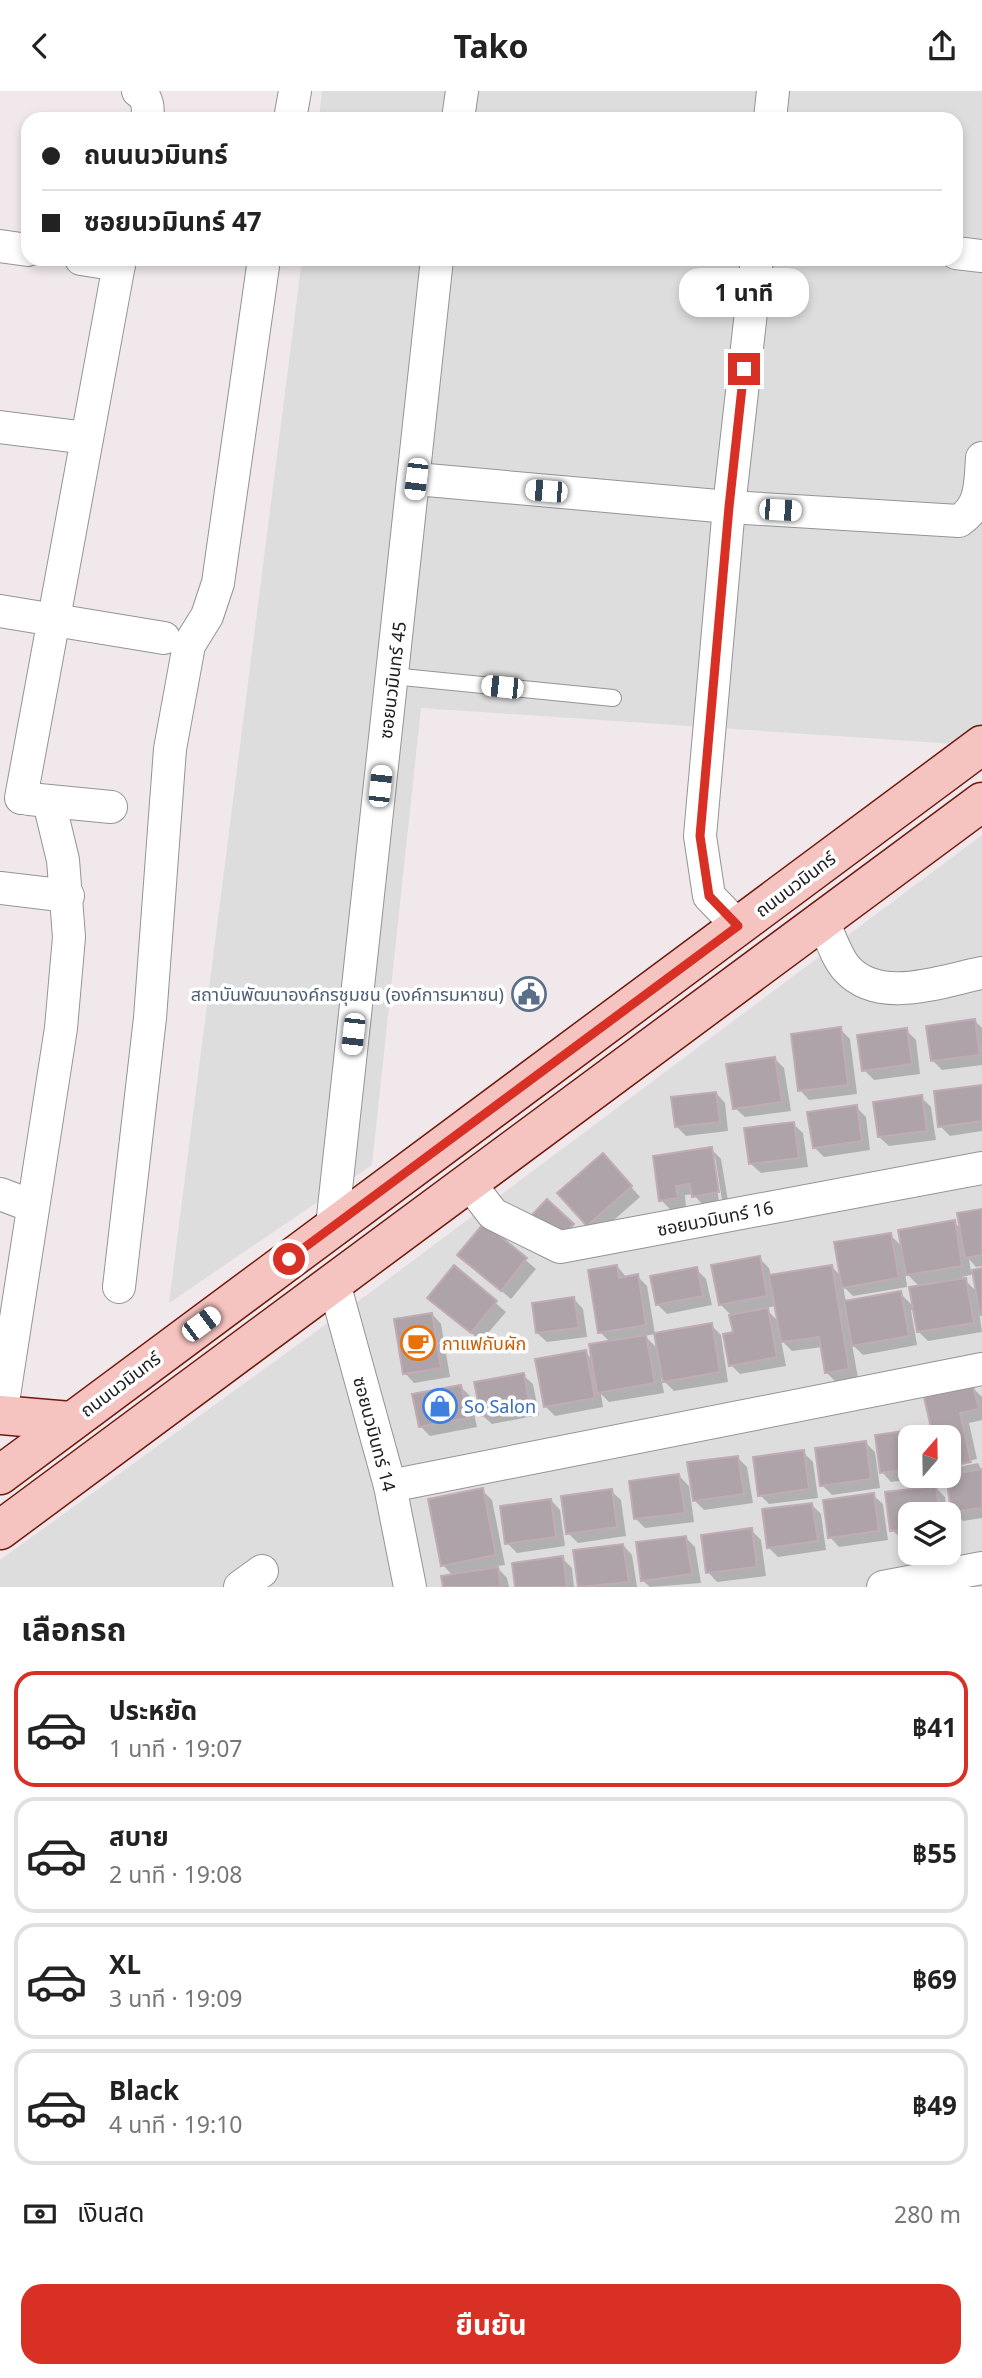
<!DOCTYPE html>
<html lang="th">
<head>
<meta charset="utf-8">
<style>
  body { margin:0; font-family:"Noto Sans","Noto Sans Thai",sans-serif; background:#f6f6f6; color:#222; height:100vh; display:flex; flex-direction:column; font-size:26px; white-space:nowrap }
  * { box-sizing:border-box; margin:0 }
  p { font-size:23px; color:#767676 }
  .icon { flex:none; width:38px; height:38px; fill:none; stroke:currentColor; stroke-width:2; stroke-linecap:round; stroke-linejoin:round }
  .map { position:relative; height:1496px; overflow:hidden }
  .sheet { display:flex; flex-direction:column; background:#fff; flex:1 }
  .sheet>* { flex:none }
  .guide { position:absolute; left:21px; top:21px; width:942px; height:154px; border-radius:21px; box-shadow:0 4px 10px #0003; display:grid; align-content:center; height:154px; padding:0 21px; background:#fff }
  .needle { width:46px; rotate:20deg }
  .controls { position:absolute; left:898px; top:1334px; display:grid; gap:14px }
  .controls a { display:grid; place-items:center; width:63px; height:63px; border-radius:14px; background:#fff; box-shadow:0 4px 10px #0003; font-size:35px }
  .end { position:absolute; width:32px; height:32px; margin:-16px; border:9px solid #d93025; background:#fff; box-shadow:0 0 0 4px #fff }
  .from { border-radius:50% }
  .bubble { position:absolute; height:49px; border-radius:21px; background:#fff; box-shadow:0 4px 10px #0003; font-size:23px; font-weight:700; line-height:49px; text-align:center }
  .car { position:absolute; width:21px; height:42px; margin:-21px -10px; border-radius:9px; box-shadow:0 0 5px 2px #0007; background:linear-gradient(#fff 24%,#345 0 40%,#fff 0 76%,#345 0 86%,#fff 0) }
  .guide b { display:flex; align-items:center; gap:24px; height:66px; font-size:26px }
  .guide b+b { border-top:2px solid #e0e0e0 }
  .guide i { width:18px; height:18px; background:#222 }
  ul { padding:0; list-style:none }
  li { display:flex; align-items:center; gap:21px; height:116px; margin:0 14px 10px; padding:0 7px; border:4px solid #e0e0e0; border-radius:21px }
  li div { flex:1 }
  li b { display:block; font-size:26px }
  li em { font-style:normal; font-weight:700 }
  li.current { border-color:#d93025 }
  li>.icon { width:63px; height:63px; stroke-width:1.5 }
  h2 { padding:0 21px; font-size:32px; line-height:84px }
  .pay { display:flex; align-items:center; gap:18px; height:77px; padding:0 21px; font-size:26px }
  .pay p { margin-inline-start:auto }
  .action { display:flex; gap:14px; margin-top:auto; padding:14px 21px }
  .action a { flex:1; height:80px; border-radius:21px; background:#d93025; color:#fff; font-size:28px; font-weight:700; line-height:80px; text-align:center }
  header { display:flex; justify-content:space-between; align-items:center; height:91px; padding:0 21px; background:#fff; font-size:32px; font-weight:700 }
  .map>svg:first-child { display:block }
</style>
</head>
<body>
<header><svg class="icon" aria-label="back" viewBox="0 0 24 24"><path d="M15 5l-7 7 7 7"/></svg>Tako<svg class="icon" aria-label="share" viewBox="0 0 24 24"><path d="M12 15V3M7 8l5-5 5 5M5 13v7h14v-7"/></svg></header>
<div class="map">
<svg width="982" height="1496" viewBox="0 0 982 1496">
  <rect width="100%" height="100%" fill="#f0e8ea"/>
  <g fill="#deddde" fill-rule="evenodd">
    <polygon points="322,0 982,0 982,634 956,653 421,617 372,1074 169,1212 302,168 956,168 956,28 319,28"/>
    <path d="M982 744V1496H0V1469L379 1195ZM910 1346H948V1384H910ZM910 1423H948V1461H910Z"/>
  </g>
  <g fill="#0003" fill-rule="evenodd">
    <polygon points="975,930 982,937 982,974 942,979 932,969"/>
    <polygon points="840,938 850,948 857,1003 809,1009 800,999"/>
    <polygon points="906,939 916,949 920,983 874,989 864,979"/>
    <polygon points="775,968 784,977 791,1020 745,1026 735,1017"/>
    <polygon points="982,995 982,1040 950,1045 940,1035"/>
    <polygon points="716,1002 725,1012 728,1040 686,1045 677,1036"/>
    <polygon points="921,1006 931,1016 936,1049 889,1055 879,1046"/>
    <polygon points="856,1016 866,1026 870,1059 824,1066 814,1056"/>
    <polygon points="793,1033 803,1042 808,1076 761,1082 751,1073"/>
    <path d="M711 1058 721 1068 728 1110 703 1114 693 1103 685 1104 686 1117 671 1119 661 1109ZM712 1066H715L722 1109 719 1110Z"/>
    <polygon points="612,1074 640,1106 598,1143 588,1134"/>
    <path d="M982 1119V1175L976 1176 969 1168 971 1181 982 1179V1224L979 1221 982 1241 928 1250 918 1240 915 1219H911L917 1254 863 1264 852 1253 858 1287 836 1291 826 1281 822 1256 792 1260 781 1249 786 1275 740 1283 731 1274 735 1243 731 1224 721 1214 759 1167 769 1177 771 1185 832 1176 842 1186 890 1144 903 1156 954 1131 962 1139ZM905 1181 920 1196 914 1216 900 1202 846 1211 843 1195 853 1205 907 1196ZM974 1183 977 1201 962 1186ZM776 1215 779 1231 765 1217Z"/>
    <polygon points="484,1134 536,1178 511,1208 459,1164"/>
    <polygon points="617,1175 627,1187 637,1185 647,1195 655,1243 645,1245 658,1258 711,1234 721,1244 728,1291 674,1300 661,1287 664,1302 609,1311 601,1303 603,1316 555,1325 545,1315 585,1261 593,1269 610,1251 600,1241"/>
    <polygon points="454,1176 506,1221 481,1250 439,1216"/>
    <polygon points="696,1178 706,1188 712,1214 667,1223 658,1214"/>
    <polygon points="574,1208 583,1218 587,1246 547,1251 537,1242"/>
    <polygon points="432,1223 441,1233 450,1286 414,1292 405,1282"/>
    <polygon points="523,1284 533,1293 539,1324 492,1333 482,1324"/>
    <polygon points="461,1296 470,1305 477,1336 430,1345 420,1335"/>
    <polygon points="973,1297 982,1306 982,1329 969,1332 977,1368 948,1375 948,1346 935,1346"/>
    <polygon points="925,1339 932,1346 910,1346 910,1384 940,1384 891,1391 882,1381 877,1345"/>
    <polygon points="865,1351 875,1361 880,1397 832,1404 822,1394"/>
    <polygon points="803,1361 813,1371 818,1407 769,1413 760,1404"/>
    <polygon points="738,1367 747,1376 753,1412 704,1419 694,1409"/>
    <polygon points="978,1372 982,1380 982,1427 963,1430 953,1420 948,1378"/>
    <polygon points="679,1385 689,1395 694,1431 645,1437 636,1428"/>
    <polygon points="935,1396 945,1406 947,1423 910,1423 910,1447 902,1448 892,1439"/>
    <polygon points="482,1399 492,1409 505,1474 496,1475 507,1487 509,1496 445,1496 453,1485 443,1474"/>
    <polygon points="611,1400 621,1409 626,1445 578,1452 568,1442"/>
    <polygon points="873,1404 883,1413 888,1449 839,1456 830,1446"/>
    <polygon points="551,1409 560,1419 565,1455 517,1462 507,1452"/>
    <polygon points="812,1414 821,1423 826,1459 778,1466 768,1456"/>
    <polygon points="751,1439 761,1449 766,1485 717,1491 708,1481"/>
    <polygon points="686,1447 695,1456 701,1492 650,1496 642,1489"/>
    <polygon points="623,1454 632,1464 637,1496 579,1496 574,1461"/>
    <polygon points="562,1467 572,1477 574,1496 517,1496"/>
  </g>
  <g fill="#aea3a9" stroke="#c1abb7" stroke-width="2">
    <polygon points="975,928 980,964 931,970 926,935"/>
    <polygon points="841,936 848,994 798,1000 791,943"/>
    <polygon points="907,937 912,973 862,980 857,944"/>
    <polygon points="775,966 782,1011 733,1018 726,973"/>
    <polygon points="982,994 982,1030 938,1036 934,1000"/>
    <polygon points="716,1001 720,1031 675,1036 671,1006"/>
    <polygon points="922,1004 927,1040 878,1046 873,1011"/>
    <polygon points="857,1014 862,1050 813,1057 807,1021"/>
    <polygon points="794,1031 799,1067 749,1073 744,1037"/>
    <polygon points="712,1056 719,1101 692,1106 690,1093 676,1095 678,1107 659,1110 653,1065"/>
    <polygon points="603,1062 632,1095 587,1135 557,1102"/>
    <polygon points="547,1108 574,1133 558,1149 532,1124"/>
    <polygon points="982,1118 982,1164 965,1167 957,1122"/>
    <polygon points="955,1129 962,1175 906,1184 898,1139"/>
    <polygon points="484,1132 527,1167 501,1200 457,1164"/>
    <polygon points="891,1142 899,1187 842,1197 834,1151"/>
    <polygon points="760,1165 767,1205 719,1214 711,1174"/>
    <polygon points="454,1174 497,1210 471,1242 427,1207"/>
    <polygon points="617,1174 619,1187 638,1183 646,1234 598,1242 588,1179"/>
    <polygon points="832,1174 849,1278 825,1282 819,1246 781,1251 769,1184"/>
    <polygon points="697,1176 703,1205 656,1214 650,1185"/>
    <polygon points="982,1177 982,1224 980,1224 972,1179"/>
    <polygon points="966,1187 974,1232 917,1241 909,1196"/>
    <polygon points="901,1200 909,1245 852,1255 844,1210"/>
    <polygon points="574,1206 579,1237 536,1242 532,1212"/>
    <polygon points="768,1217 777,1266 729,1275 723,1243 733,1241 729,1224"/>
    <polygon points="432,1222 441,1277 403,1283 394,1228"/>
    <polygon points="712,1232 720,1281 663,1291 654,1242"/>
    <polygon points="646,1244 655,1292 597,1302 589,1253"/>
    <polygon points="586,1259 595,1307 544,1316 535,1268"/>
    <polygon points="524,1282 530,1315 481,1325 474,1291"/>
    <polygon points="461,1294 468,1327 419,1336 412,1303"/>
    <polygon points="973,1295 979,1318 960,1322 971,1371 948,1376 948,1346 933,1346 924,1306"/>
    <polygon points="926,1337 927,1346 910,1346 910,1378 880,1382 875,1344"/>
    <polygon points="866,1350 871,1388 820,1395 815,1357"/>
    <polygon points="804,1359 809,1398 758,1405 753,1366"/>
    <polygon points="738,1365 744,1403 693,1410 687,1371"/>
    <polygon points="982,1378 982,1417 951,1421 946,1384"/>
    <polygon points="679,1383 685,1422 634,1428 629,1390"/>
    <polygon points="936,1395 940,1423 910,1423 910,1437 890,1440 885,1401"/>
    <polygon points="483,1397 496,1464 441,1475 428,1408"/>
    <polygon points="612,1398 617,1436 566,1443 561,1405"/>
    <polygon points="874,1402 879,1440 828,1447 823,1409"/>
    <polygon points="551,1408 556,1446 505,1453 500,1415"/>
    <polygon points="812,1412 818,1450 767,1457 762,1418"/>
    <polygon points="752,1437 757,1476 706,1482 701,1444"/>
    <polygon points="686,1445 692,1483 641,1490 636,1451"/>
    <polygon points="623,1453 629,1491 578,1496 573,1459"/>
    <polygon points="563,1465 567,1496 515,1496 512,1472"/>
    <polygon points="498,1476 501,1496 443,1496 441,1485"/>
  </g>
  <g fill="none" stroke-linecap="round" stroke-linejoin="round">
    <g stroke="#949494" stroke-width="18">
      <polyline id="lane" points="392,585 613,607"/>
    </g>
    <g stroke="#949494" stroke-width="34">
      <g id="street">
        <path d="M138 0C148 7 149 16 147 28"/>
        <polyline points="290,28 295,0"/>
        <polyline points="458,28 462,0"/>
        <polyline points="770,28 773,0"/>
        <polyline points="0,155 28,159"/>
        <polyline points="956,162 982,165"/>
        <polyline points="81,168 119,174"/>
        <polyline points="0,336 87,347"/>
        <path d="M416 388 729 416 959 430C982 415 980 393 982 367"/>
        <polyline points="0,520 164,547"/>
        <polyline points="21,707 120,168"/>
        <polyline points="29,708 111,716"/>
        <polyline points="0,797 68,805"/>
        <path d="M822 829C830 844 836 866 847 878 880 914 941 890 982 882"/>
        <polyline points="738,835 709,805 700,745 729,416 757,168"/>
        <polyline points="469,1092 493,1123 560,1156 982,1077"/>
        <polyline points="0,1103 32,1115"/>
        <polyline points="332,1135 437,168"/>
        <polyline points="334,1192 390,1395 410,1496"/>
        <polyline points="119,1196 150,927 170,658 189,554 207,525 218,492 264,168"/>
        <polyline points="1,1324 61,937 69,846 63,769 49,711"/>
        <polyline points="390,1395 982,1278"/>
        <polyline points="240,1496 262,1480"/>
        <polyline points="883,1496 982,1477"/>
      </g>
    </g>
    <g stroke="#701a0e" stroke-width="41">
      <g id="secondary">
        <polyline points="0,1324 70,1330"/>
        <polyline points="0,1384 982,654"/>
        <polyline points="0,1439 982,711"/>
      </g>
    </g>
    <use href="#lane" stroke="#fff" stroke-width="16"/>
    <use href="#street" stroke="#fff" stroke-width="32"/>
    <use href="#secondary" stroke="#f5c4c1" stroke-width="38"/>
  </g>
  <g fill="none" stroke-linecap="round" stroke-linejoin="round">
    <polyline stroke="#d93025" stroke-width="9" points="289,1168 738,835 709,805 700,745 729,416 744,278"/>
  </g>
  <defs>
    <g id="civic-ring" transform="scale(1.75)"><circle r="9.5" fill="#fff" stroke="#5c6f8a" stroke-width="1.5"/><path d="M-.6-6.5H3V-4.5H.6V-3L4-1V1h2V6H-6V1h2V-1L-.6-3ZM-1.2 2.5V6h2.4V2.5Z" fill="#5c6f8a"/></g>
    <g id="cafe-ring" transform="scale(1.75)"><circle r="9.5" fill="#fff" stroke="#e8710a" stroke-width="1.5"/><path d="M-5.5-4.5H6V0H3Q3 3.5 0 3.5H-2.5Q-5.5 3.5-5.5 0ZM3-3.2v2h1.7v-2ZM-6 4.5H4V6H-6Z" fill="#e8710a"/></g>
    <g id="shop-ring" transform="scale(1.75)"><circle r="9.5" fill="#fff" stroke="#3f7fe0" stroke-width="1.5"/><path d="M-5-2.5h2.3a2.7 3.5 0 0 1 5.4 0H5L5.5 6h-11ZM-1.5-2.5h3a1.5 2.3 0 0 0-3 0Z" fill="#3f7fe0"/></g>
  </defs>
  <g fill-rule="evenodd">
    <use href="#civic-ring" x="529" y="903"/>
    <use href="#cafe-ring" x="418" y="1252"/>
    <use href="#shop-ring" x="440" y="1315"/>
  </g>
  <g text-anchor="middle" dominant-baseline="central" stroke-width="7" stroke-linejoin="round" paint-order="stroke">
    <g font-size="18" fill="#202020" stroke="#fff">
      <text transform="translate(392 589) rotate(-83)">ซอยนวมินทร์ 45</text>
      <text transform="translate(795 793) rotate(-37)">ถนนนวมินทร์</text>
      <text transform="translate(715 1127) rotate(-11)">ซอยนวมินทร์ 16</text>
      <text transform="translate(120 1293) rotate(-37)">ถนนนวมินทร์</text>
      <text transform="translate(375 1343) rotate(75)">ซอยนวมินทร์ 14</text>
    </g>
    <g font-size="18" fill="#4e5e75" stroke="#fff" text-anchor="end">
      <text x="504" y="903">สถาบันพัฒนาองค์กรชุมชน (องค์การมหาชน)</text>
    </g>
    <g font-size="18" fill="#c56008" stroke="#fff" text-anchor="start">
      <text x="442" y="1252">กาแฟกับผัก</text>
    </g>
    <g font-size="18" fill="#366cbe" stroke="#fff" text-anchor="start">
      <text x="464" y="1315">So Salon</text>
    </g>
  </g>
</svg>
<div class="controls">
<a><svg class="needle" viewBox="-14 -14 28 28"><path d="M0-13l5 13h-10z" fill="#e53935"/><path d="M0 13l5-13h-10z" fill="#767676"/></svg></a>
<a><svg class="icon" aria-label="layers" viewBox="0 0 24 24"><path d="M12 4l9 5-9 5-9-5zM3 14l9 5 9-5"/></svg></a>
</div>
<i class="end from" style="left:289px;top:1168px"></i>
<i class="end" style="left:744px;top:278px"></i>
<div class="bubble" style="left:679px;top:177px;width:130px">1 นาที</div>
<i class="car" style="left:416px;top:388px;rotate:187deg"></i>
<i class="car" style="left:546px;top:400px;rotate:275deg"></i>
<i class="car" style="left:780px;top:419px;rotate:93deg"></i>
<i class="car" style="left:502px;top:596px;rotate:276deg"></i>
<i class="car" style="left:380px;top:695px;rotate:6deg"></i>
<i class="car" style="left:353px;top:943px;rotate:186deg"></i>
<i class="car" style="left:201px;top:1233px;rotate:53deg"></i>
<div class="guide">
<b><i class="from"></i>ถนนนวมินทร์</b>
<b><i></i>ซอยนวมินทร์ 47</b>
</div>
</div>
<section class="sheet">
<h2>เลือกรถ</h2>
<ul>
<li class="current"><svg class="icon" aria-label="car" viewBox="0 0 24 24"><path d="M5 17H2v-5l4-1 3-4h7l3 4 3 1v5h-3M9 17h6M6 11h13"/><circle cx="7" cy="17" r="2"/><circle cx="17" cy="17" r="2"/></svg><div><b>ประหยัด</b><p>1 นาที · 19:07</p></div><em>฿41</em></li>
<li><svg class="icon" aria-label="car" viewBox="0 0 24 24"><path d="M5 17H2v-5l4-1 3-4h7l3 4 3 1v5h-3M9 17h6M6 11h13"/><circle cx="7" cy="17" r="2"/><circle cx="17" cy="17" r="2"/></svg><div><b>สบาย</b><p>2 นาที · 19:08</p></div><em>฿55</em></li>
<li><svg class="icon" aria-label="car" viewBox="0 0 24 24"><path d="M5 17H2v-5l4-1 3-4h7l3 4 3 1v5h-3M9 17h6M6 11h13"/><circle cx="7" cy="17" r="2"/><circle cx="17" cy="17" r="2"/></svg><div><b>XL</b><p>3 นาที · 19:09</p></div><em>฿69</em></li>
<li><svg class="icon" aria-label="car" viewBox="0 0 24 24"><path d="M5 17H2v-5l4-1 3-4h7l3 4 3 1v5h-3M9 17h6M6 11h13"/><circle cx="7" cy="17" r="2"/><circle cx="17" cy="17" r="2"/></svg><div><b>Black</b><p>4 นาที · 19:10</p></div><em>฿49</em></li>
</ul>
<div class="pay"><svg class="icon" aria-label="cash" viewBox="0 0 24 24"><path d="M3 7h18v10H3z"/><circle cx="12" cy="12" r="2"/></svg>เงินสด<p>280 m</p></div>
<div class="action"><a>ยืนยัน</a></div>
</section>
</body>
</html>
